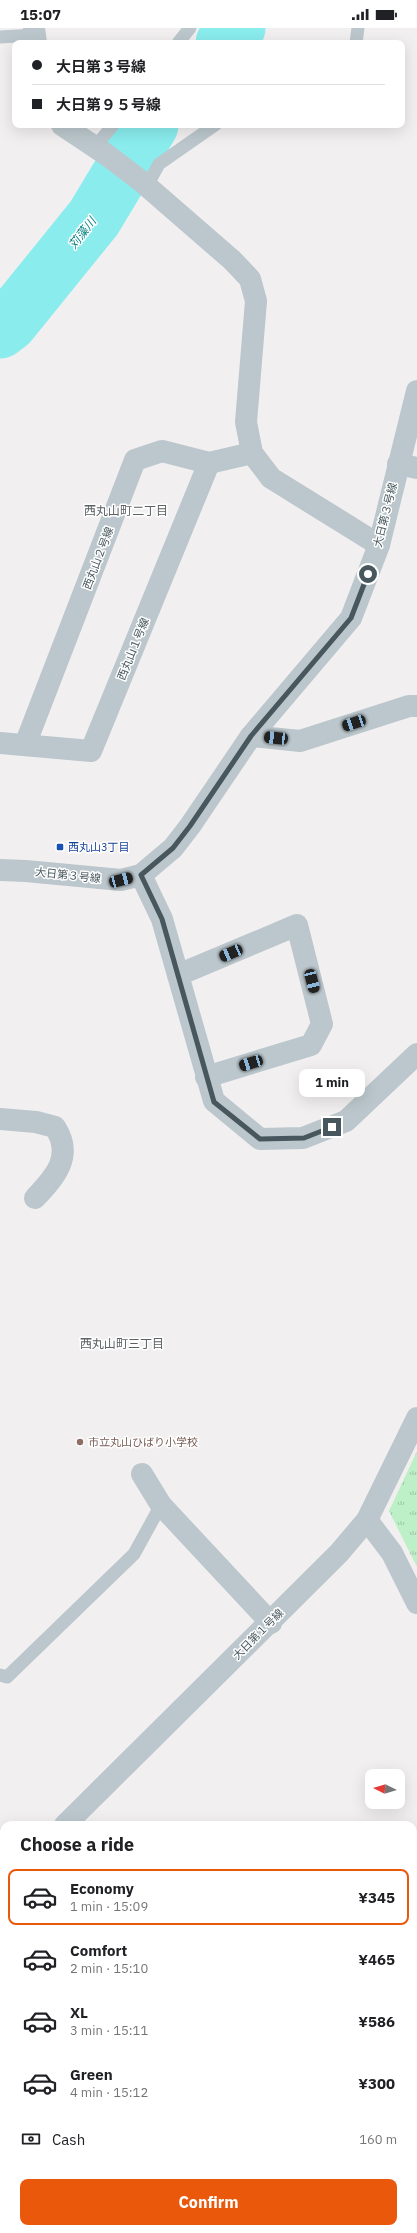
<!DOCTYPE html>
<html lang="en">
<head>
<meta charset="utf-8">
<style>
  body { margin:0; font-family:"IBM Plex Sans","Noto Sans JP",sans-serif; background:#f2f2f2; color:#202124; height:100vh; display:flex; flex-direction:column; font-size:15px; white-space:nowrap }
  * { box-sizing:border-box; margin:0 }
  p { font-size:13px; color:#757577 }
  .icon { flex:none; width:22px; height:22px; fill:none; stroke:currentColor; stroke-width:2; stroke-linecap:round; stroke-linejoin:round }
  .map { position:relative; flex:1; overflow:hidden }
  .side { position:absolute; left:0px; top:1793px; width:417px; height:412px; display:flex; flex-direction:column; background:#fff; border-radius:12px 12px 0 0; box-shadow:0 4px 16px #0002 }
  .side>* { flex:none }
  .top-card { position:absolute; left:12px; top:12px; width:393px; height:88px; border-radius:8px; box-shadow:0 4px 16px #0002; display:grid; align-content:center; height:88px; padding:0 20px; background:#fff }
  .needle { width:26px; rotate:275deg }
  .buttons { position:absolute; left:365px; top:1741px; display:grid; gap:8px }
  .buttons a { display:grid; place-items:center; width:40px; height:40px; border-radius:8px; background:#fff; box-shadow:0 4px 16px #0002; font-size:20px }
  .end { position:absolute; width:18px; height:18px; margin:-9px; border:5px solid #47575d; background:#fff; box-shadow:0 0 0 2px #fff }
  .from { border-radius:50% }
  .bubble { position:absolute; height:28px; border-radius:8px; background:#fff; box-shadow:0 4px 16px #0002; font-size:13px; font-weight:800; line-height:28px; text-align:center }
  .car { position:absolute; width:12px; height:24px; margin:-12px -6px; border-radius:5px; box-shadow:0 0 3px 1px #0007; background:linear-gradient(#222 24%,#8ab4d8 0 40%,#222 0 76%,#8ab4d8 0 86%,#222 0) }
  .top-card b { display:flex; align-items:center; gap:14px; height:38px; font-size:15px }
  .top-card b+b { border-top:1px solid #e0e0e0 }
  .top-card i { width:10px; height:10px; background:#202124 }
  ul { padding:0; list-style:none }
  li { display:flex; align-items:center; gap:12px; height:56px; margin:0 8px 6px; padding:0 12px; border:2px solid transparent; border-radius:8px }
  li div { flex:1 }
  li b { display:block; font-size:15px }
  li em { font-style:normal; font-weight:800 }
  li.current { border-color:#ea580c }
  li>.icon { width:36px; height:36px; stroke-width:1.5 }
  h2 { padding:0 20px; font-size:18px; line-height:48px }
  .pay { display:flex; align-items:center; gap:10px; height:44px; padding:0 20px; font-size:15px }
  .pay p { margin-inline-start:auto }
  .button { display:flex; gap:8px; margin-top:auto; padding:8px 20px }
  .button a { flex:1; height:46px; border-radius:8px; background:#ea580c; color:#fff; font-size:16px; font-weight:800; line-height:46px; text-align:center }
  .status { display:flex; justify-content:space-between; align-items:center; height:28px; padding:0 20px; background:#fff; direction:ltr }
  .status svg { height:11px; fill:currentColor }
  .map>svg:first-child { display:block }
</style>
</head>
<body>
<div class="status"><b>15:07</b><svg viewBox="0 0 49 12"><path d="M0 12V9h3v3zM5 12V6h3v6zM10 12V3h3v9zM15 12V0h3v12zM26 1h20v11H26zM47 4h2v5h-2z"/></svg></div>
<div class="map">
<svg width="417" height="2205" viewBox="0 0 417 2205">
  <defs>
    <pattern id="grass-tufts" width="24" height="20" patternUnits="userSpaceOnUse"><rect width="24" height="20" fill="#bdf0c7"/><path d="M3 7l-1-3M5 7V3M7 7l1-3M15 17l-1-3M17 17v-4M19 17l1-3" fill="none" stroke="#9bc5a5"/></pattern>
  </defs>
  <rect width="100%" height="100%" fill="#f2eff0"/>
  <polygon fill="url(#grass-tufts)" points="417,1423 417,1539 389,1483"/>
  <g fill="none" stroke-linecap="round" stroke-linejoin="round">
    <g stroke="#8aeced" stroke-width="57">
      <polyline points="224,15 237,0"/>
      <polyline points="0,302 9,295 94,190 150,97"/>
    </g>
    <g stroke="#bbc7cc" stroke-width="13">
      <polyline points="0,9 35,7"/>
      <polyline points="178,15 190,0"/>
      <polyline points="356,15 358,0"/>
      <polyline points="95,119 113,97"/>
      <polyline points="147,158 159,136 215,97"/>
      <polyline points="0,1647 7,1649 134,1526 161,1477"/>
    </g>
    <g stroke="#bbc7cc" stroke-width="22">
      <polyline points="34,0 36,15"/>
      <polyline points="62,97 107,127 141,153 232,232 250,251 256,273 246,394 252,425 271,450 379,517"/>
      <polyline points="398,436 417,440"/>
      <polyline points="251,708 300,713 409,678 417,678"/>
      <polyline points="0,715 91,723 209,435"/>
      <polyline points="25,717 135,432 162,423 209,435 252,425"/>
      <polyline points="141,847 162,891 214,1073 260,1111 303,1110 346,1093 417,1026"/>
      <polyline points="178,947 297,897 322,996 311,1017 206,1049"/>
      <path d="M0 1091 36 1094 55 1099C74 1128 55 1149 35 1170"/>
      <polyline points="142,1446 161,1477 271,1595"/>
      <polyline points="367,1492 392,1525 417,1575"/>
      <polyline points="413,1819 417,1818"/>
      <polyline points="413,2050 417,2048"/>
      <polyline points="0,2139 4,2138"/>
    </g>
    <g stroke="#bbc7cc" stroke-width="22">
      <polyline points="0,842 26,843 121,852 141,847 173,820 190,798 251,708 351,590 379,517 417,363"/>
      <polyline points="65,1797 339,1525 367,1492 417,1390"/>
      <polyline points="0,1877 4,1870"/>
    </g>
  </g>
  <g fill="none" stroke-linecap="round" stroke-linejoin="round">
    <polyline stroke="#47575d" stroke-width="5" points="332,1099 304,1110 260,1111 214,1074 162,891 141,847 173,820 190,798 251,708 351,590 368,546"/>
  </g>
  <rect fill="#1a4fb4" stroke="#fff" stroke-width="1.5" x="56" y="815" width="8" height="8" rx="2"/>
  <circle fill="#8d6e63" stroke="#fff" stroke-width="1.5" cx="80" cy="1414" r="4"/>
  <g text-anchor="middle" dominant-baseline="central" stroke-width="3" stroke-linejoin="round" paint-order="stroke">
    <g font-size="11" fill="#47575d" stroke="#fff">
      <text transform="translate(385 487) rotate(-76)">大日第３号線</text>
      <text transform="translate(98 530) rotate(-69)">西丸山２号線</text>
      <text transform="translate(133 621) rotate(-68)">西丸山１号線</text>
      <text transform="translate(68 847) rotate(6)">大日第３号線</text>
      <text transform="translate(258 1606) rotate(-45)">大日第１号線</text>
    </g>
    <g font-size="11" fill="#164399" stroke="#fff" text-anchor="start">
      <text x="68" y="819">西丸山3丁目</text>
    </g>
    <g font-size="11" fill="#785e54" stroke="#fff" text-anchor="start">
      <text x="88" y="1414">市立丸山ひばり小学校</text>
    </g>
    <g font-size="12" font-style="italic" fill="#0c8486" stroke="#fff">
      <text transform="translate(82 205) rotate(-52)">苅藻川</text>
    </g>
    <g font-size="12" fill="#5c6164" stroke="#fff">
      <text x="126" y="482">西丸山町二丁目</text>
      <text x="122" y="1315">西丸山町三丁目</text>
    </g>
  </g>
</svg>
<div class="buttons">
<a><svg class="needle" viewBox="-14 -14 28 28"><path d="M0-13l5 13h-10z" fill="#e53935"/><path d="M0 13l5-13h-10z" fill="#757577"/></svg></a>
</div>
<i class="end from" style="left:368px;top:546px"></i>
<i class="end" style="left:332px;top:1099px"></i>
<div class="bubble" style="left:299px;top:1041px;width:66px">1 min</div>
<i class="car" style="left:354px;top:695px;rotate:252deg"></i>
<i class="car" style="left:276px;top:710px;rotate:276deg"></i>
<i class="car" style="left:121px;top:852px;rotate:75deg"></i>
<i class="car" style="left:231px;top:925px;rotate:247deg"></i>
<i class="car" style="left:312px;top:953px;rotate:166deg"></i>
<i class="car" style="left:251px;top:1035px;rotate:253deg"></i>
<div class="top-card">
<b><i class="from"></i>大日第３号線</b>
<b><i></i>大日第９５号線</b>
</div>
<section class="side">
<h2>Choose a ride</h2>
<ul>
<li class="current"><svg class="icon" aria-label="car" viewBox="0 0 24 24"><path d="M5 17H2v-5l4-1 3-4h7l3 4 3 1v5h-3M9 17h6M6 11h13"/><circle cx="7" cy="17" r="2"/><circle cx="17" cy="17" r="2"/></svg><div><b>Economy</b><p>1 min · 15:09</p></div><em>¥345</em></li>
<li><svg class="icon" aria-label="car" viewBox="0 0 24 24"><path d="M5 17H2v-5l4-1 3-4h7l3 4 3 1v5h-3M9 17h6M6 11h13"/><circle cx="7" cy="17" r="2"/><circle cx="17" cy="17" r="2"/></svg><div><b>Comfort</b><p>2 min · 15:10</p></div><em>¥465</em></li>
<li><svg class="icon" aria-label="car" viewBox="0 0 24 24"><path d="M5 17H2v-5l4-1 3-4h7l3 4 3 1v5h-3M9 17h6M6 11h13"/><circle cx="7" cy="17" r="2"/><circle cx="17" cy="17" r="2"/></svg><div><b>XL</b><p>3 min · 15:11</p></div><em>¥586</em></li>
<li><svg class="icon" aria-label="car" viewBox="0 0 24 24"><path d="M5 17H2v-5l4-1 3-4h7l3 4 3 1v5h-3M9 17h6M6 11h13"/><circle cx="7" cy="17" r="2"/><circle cx="17" cy="17" r="2"/></svg><div><b>Green</b><p>4 min · 15:12</p></div><em>¥300</em></li>
</ul>
<div class="pay"><svg class="icon" aria-label="cash" viewBox="0 0 24 24"><path d="M3 7h18v10H3z"/><circle cx="12" cy="12" r="2"/></svg>Cash<p>160 m</p></div>
<div class="button"><a>Confirm</a></div>
</section>
</div>
</body>
</html>
